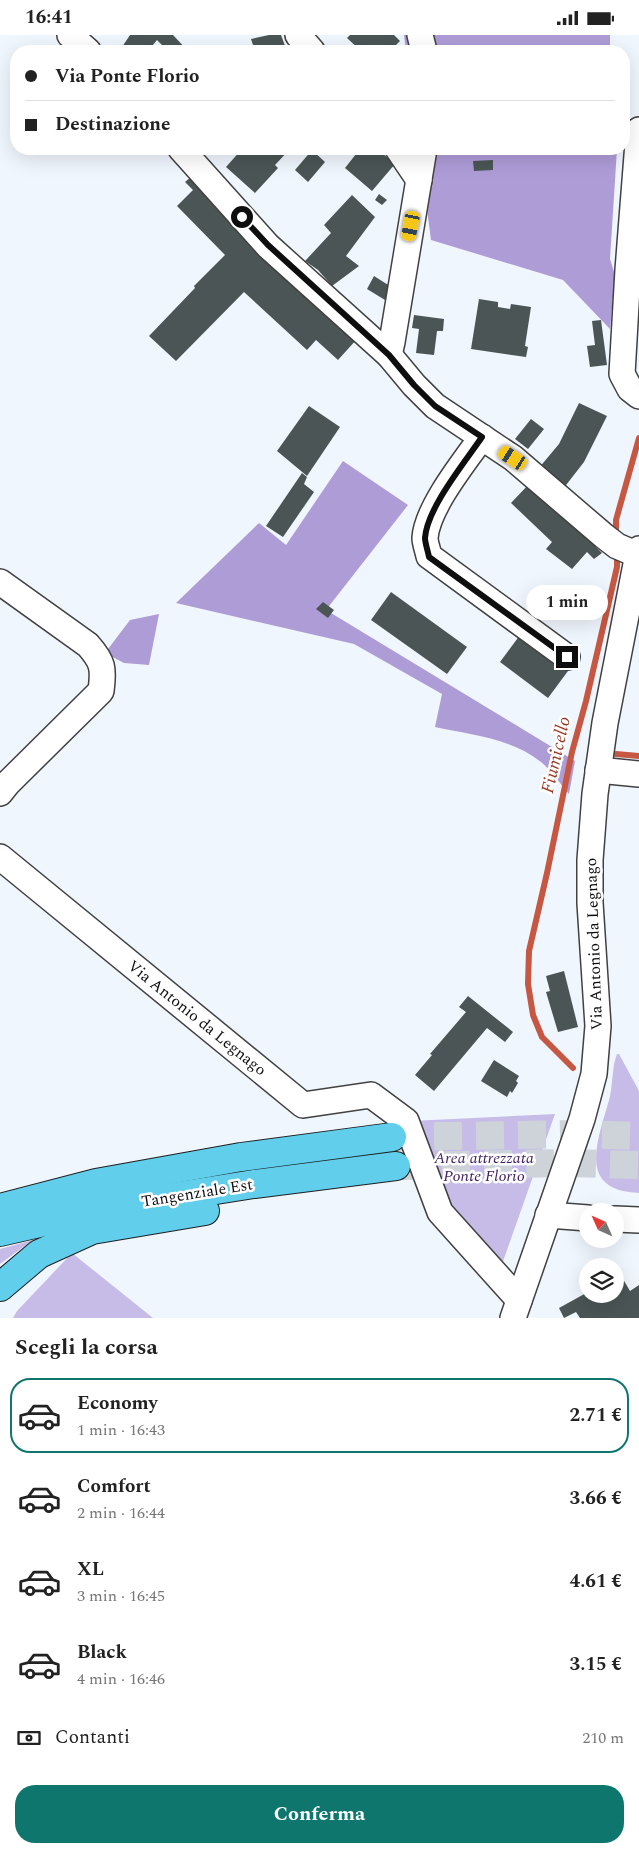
<!DOCTYPE html>
<html lang="it">
<head>
<meta charset="utf-8">
<style>
  body { margin:0; font-family:Spectral,serif; background:#f6f6f6; color:#222; height:100vh; display:flex; flex-direction:column; font-size:19px; white-space:nowrap }
  * { box-sizing:border-box; margin:0 }
  p { font-size:16px; color:#767676 }
  .icon { flex:none; width:28px; height:28px; fill:none; stroke:currentColor; stroke-width:2; stroke-linecap:round; stroke-linejoin:round }
  .map { position:relative; height:1283px; overflow:hidden }
  .details { display:flex; flex-direction:column; background:#fff; flex:1 }
  .details>* { flex:none }
  .top-card { position:absolute; left:10px; top:10px; width:620px; height:110px; border-radius:20px; box-shadow:0 5px 20px #0002; display:grid; align-content:center; height:110px; padding:0 15px; background:#fff }
  .needle { width:32px; rotate:315deg }
  .tools { position:absolute; left:579px; top:1168px; display:grid; gap:10px }
  .tools a { display:grid; place-items:center; width:45px; height:45px; border-radius:50%; background:#fff; box-shadow:0 5px 20px #0002; font-size:25px }
  .end { position:absolute; width:22px; height:22px; margin:-11px; border:6px solid #0e0e0e; background:#fff; box-shadow:0 0 0 2px #fff }
  .from { border-radius:50% }
  .bubble { position:absolute; height:35px; border-radius:18px; background:#fff; box-shadow:0 5px 20px #0002; font-size:16px; font-weight:700; line-height:35px; text-align:center }
  .car { position:absolute; width:15px; height:30px; margin:-15px -8px; border-radius:6px; box-shadow:0 0 4px 1px #0007; background:linear-gradient(#f5c518 24%,#345 0 40%,#f5c518 0 76%,#345 0 86%,#f5c518 0) }
  .top-card b { display:flex; align-items:center; gap:18px; height:48px; font-size:19px }
  .top-card b+b { border-top:1px solid #e0e0e0 }
  .top-card i { width:12px; height:12px; background:#222 }
  ul { padding:0; list-style:none }
  li { display:flex; align-items:center; gap:15px; height:75px; margin:0 10px 8px; padding:0 5px; border:2px solid transparent; border-radius:20px }
  li div { flex:1 }
  li b { display:block; font-size:19px }
  li em { font-style:normal; font-weight:700 }
  li.current { border-color:#0f766e }
  li>.icon { width:45px; height:45px; stroke-width:1.5 }
  h2 { padding:0 15px; font-size:22px; line-height:60px }
  .pay { display:flex; align-items:center; gap:12px; height:55px; padding:0 15px; font-size:19px }
  .pay p { margin-inline-start:auto }
  .cta { display:flex; gap:10px; margin-top:auto; padding:10px 15px }
  .cta a { flex:1; height:58px; border-radius:20px; background:#0f766e; color:#fff; font-size:20px; font-weight:700; line-height:58px; text-align:center }
  .status { display:flex; justify-content:space-between; align-items:center; height:35px; padding:0 25px; background:#fff; direction:ltr }
  .status svg { height:14px; fill:currentColor }
  .map>svg:first-child { display:block }
</style>
</head>
<body>
<div class="status"><b>16:41</b><svg viewBox="0 0 49 12"><path d="M0 12V9h3v3zM5 12V6h3v6zM10 12V3h3v9zM15 12V0h3v12zM26 1h20v11H26zM47 4h2v5h-2z"/></svg></div>
<div class="map">
<svg width="639" height="1283" viewBox="0 0 639 1283">
  <rect width="100%" height="100%" fill="#f0f6fe"/>
  <g fill="#c6bce7">
    <path d="M617 1019H619L639 1056V1158C628 1157 615 1156 606 1148 584 1130 605 1084 610 1061 613 1047 612 1032 617 1019Z"/>
    <polygon points="555,1079 501,1232 448,1175 411,1086"/>
    <polygon points="33,1205 0,1229 0,1214"/>
    <polygon points="72,1218 153,1283 13,1283 17,1276"/>
  </g>
  <g fill="#ae9cd7">
    <polygon points="404,0 610,0 610,16 406,16"/>
    <polygon points="419,114 617,114 610,224 615,240 610,294 563,245 431,205"/>
    <path d="M343 426 408 470 326 575 575 726 569 759C560 749 552 736 541 727 511 703 471 700 435 692L442 659 354 609 176 568 259 488 286 510Z"/>
    <polygon points="159,579 149,630 124,628 105,618 130,585"/>
  </g>
  <g fill="none" stroke-linecap="round" stroke-linejoin="round">
    <g stroke="#c55743" stroke-width="6">
      <polyline points="616,502 616,485 639,403"/>
      <polyline points="616,719 639,721"/>
      <polyline points="573,1033 542,1002 533,980 528,949 529,916 547,838 572,717 586,666 617,532 617,517"/>
    </g>
  </g>
  <g fill="#4b5556">
    <polygon points="130,0 173,0 188,16 168,16 157,5 148,16 125,16 122,12"/>
    <polygon points="269,0 281,0 287,16 255,16 251,4"/>
    <polygon points="350,0 394,0 400,6 390,16 361,16 347,3"/>
    <polygon points="242,114 290,114 275,130 278,133 255,158 226,132"/>
    <polygon points="360,114 385,114 382,118 395,129 372,156 345,133"/>
    <polygon points="312,115 325,127 308,147 295,135"/>
    <polygon points="493,125 493,135 474,136 473,126"/>
    <polygon points="192,141 357,304 338,325 316,305 307,315 244,257 176,326 149,301 195,253 194,251 225,220 177,171 193,155 185,147"/>
    <polygon points="379,159 387,165 382,170 375,165"/>
    <polygon points="352,160 375,182 346,221 359,231 332,251 318,235 305,226 331,198 324,190"/>
    <polygon points="374,241 393,253 385,265 367,254"/>
    <polygon points="479,264 498,267 498,272 510,274 511,269 531,272 525,311 528,312 526,322 471,314"/>
    <polygon points="414,280 444,284 443,296 437,296 434,320 416,318 419,294 412,293"/>
    <polygon points="601,285 607,330 590,332 587,311 595,310 592,286"/>
    <polygon points="579,368 607,381 584,427 563,454 538,434 559,409"/>
    <polygon points="309,371 340,392 307,441 277,416"/>
    <polygon points="531,384 544,394 528,414 515,404"/>
    <polygon points="302,438 307,442 304,449 314,457 283,502 266,491"/>
    <polygon points="530,448 594,510 602,518 594,524 587,517 572,534 546,514 552,507 511,468"/>
    <polygon points="391,557 467,612 447,639 371,585"/>
    <polygon points="323,567 334,575 328,583 316,574"/>
    <polygon points="520,600 568,636 548,663 500,627"/>
    <polygon points="564,936 578,992 558,997 546,957 550,956 546,941"/>
    <polygon points="468,961 513,997 505,1007 487,993 434,1056 415,1040 432,1020 430,1019 466,977 459,972"/>
    <polygon points="494,1025 519,1041 516,1046 518,1048 512,1058 510,1056 507,1062 481,1046"/>
    <polygon points="620,1239 630,1256 639,1250 639,1283 580,1283 576,1277 564,1283 559,1273 588,1257 588,1259 615,1259 615,1242"/>
  </g>
  <g fill="none" stroke-linecap="round" stroke-linejoin="round">
    <g stroke="#ced3da" stroke-width="28" stroke-dasharray="28 14" stroke-linecap="butt">
      <polyline points="392,1102 578,1099 639,1101"/>
      <polyline points="400,1131 571,1128 639,1130"/>
    </g>
    <g stroke="#414141" stroke-width="28">
      <g id="minor">
        <polyline points="70,0 88,16"/>
        <polyline points="298,0 312,16"/>
        <polyline points="420,0 424,16"/>
        <polyline points="639,95 628,235 622,339 630,354 639,361"/>
        <polyline points="181,114 268,211 389,320 414,350 435,371 513,423 604,501 617,511 638,520"/>
        <polyline points="398,114 419,145"/>
        <polyline points="389,320 392,307 424,114"/>
        <path d="M482 402C464 427 427 473 425 503 425 508 428 516 429 521L567 622"/>
        <path d="M0 547 88 610C103 627 104 633 101 656L8 748 0 758"/>
        <polyline points="598,735 639,739"/>
        <polyline points="0,822 303,1070 371,1060 406,1086 440,1177 519,1265"/>
        <polyline points="548,1180 588,1183"/>
        <polyline points="615,1184 639,1185"/>
        <polyline points="513,1283 582,1084 594,1039 598,991 590,868 590,825 595,759 605,688 639,514"/>
      </g>
    </g>
    <g stroke="#1f1f1f" stroke-width="30">
      <g id="highway">
        <polyline points="0,1173 96,1148 241,1122 392,1102"/>
        <polyline points="0,1197 109,1172 254,1149 396,1131"/>
        <polyline points="0,1252 39,1219 92,1195 205,1176"/>
      </g>
    </g>
    <use href="#minor" stroke="#fff" stroke-width="25"/>
    <use href="#highway" stroke="#61ceeb" stroke-width="28"/>
  </g>
  <g fill="none" stroke-linecap="round" stroke-linejoin="round">
    <path stroke="#0e0e0e" stroke-width="6" d="M242 182 268 210 389 320 414 350 435 371 482 402C465 427 427 473 425 503 425 508 428 516 429 522L567 622"/>
  </g>
  <g text-anchor="middle" dominant-baseline="central" stroke-width="5" stroke-linejoin="round" paint-order="stroke">
    <g font-size="16" fill="#0e0e0e" stroke="#fff">
      <text transform="translate(594 909) rotate(-92)">Via Antonio da Legnago</text>
      <text transform="translate(197 983) rotate(39)">Via Antonio da Legnago</text>
      <text transform="translate(197 1158) rotate(-9)">Tangenziale Est</text>
    </g>
    <g font-size="16" font-style="italic" fill="#452262" stroke="#fff">
      <text x="484" y="1123">Area attrezzata<tspan x="484" dy="18">Ponte Florio</tspan></text>
    </g>
    <g font-size="18" font-style="italic" fill="#99361f" stroke="#fff">
      <text transform="translate(556 720) rotate(-77)">Fiumicello</text>
    </g>
  </g>
</svg>
<div class="tools">
<a><svg class="needle" viewBox="-14 -14 28 28"><path d="M0-13l5 13h-10z" fill="#e53935"/><path d="M0 13l5-13h-10z" fill="#767676"/></svg></a>
<a><svg class="icon" aria-label="layers" viewBox="0 0 24 24"><path d="M12 4l9 5-9 5-9-5zM3 14l9 5 9-5"/></svg></a>
</div>
<i class="end from" style="left:242px;top:182px"></i>
<i class="end" style="left:567px;top:622px"></i>
<div class="bubble" style="left:526px;top:550px;width:82px">1 min</div>
<i class="car" style="left:411px;top:191px;rotate:191deg"></i>
<i class="car" style="left:513px;top:423px;rotate:303deg"></i>
<div class="top-card">
<b><i class="from"></i>Via Ponte Florio</b>
<b><i></i>Destinazione</b>
</div>
</div>
<section class="details">
<h2>Scegli la corsa</h2>
<ul>
<li class="current"><svg class="icon" aria-label="car" viewBox="0 0 24 24"><path d="M5 17H2v-5l4-1 3-4h7l3 4 3 1v5h-3M9 17h6M6 11h13"/><circle cx="7" cy="17" r="2"/><circle cx="17" cy="17" r="2"/></svg><div><b>Economy</b><p>1 min · 16:43</p></div><em>2.71 €</em></li>
<li><svg class="icon" aria-label="car" viewBox="0 0 24 24"><path d="M5 17H2v-5l4-1 3-4h7l3 4 3 1v5h-3M9 17h6M6 11h13"/><circle cx="7" cy="17" r="2"/><circle cx="17" cy="17" r="2"/></svg><div><b>Comfort</b><p>2 min · 16:44</p></div><em>3.66 €</em></li>
<li><svg class="icon" aria-label="car" viewBox="0 0 24 24"><path d="M5 17H2v-5l4-1 3-4h7l3 4 3 1v5h-3M9 17h6M6 11h13"/><circle cx="7" cy="17" r="2"/><circle cx="17" cy="17" r="2"/></svg><div><b>XL</b><p>3 min · 16:45</p></div><em>4.61 €</em></li>
<li><svg class="icon" aria-label="car" viewBox="0 0 24 24"><path d="M5 17H2v-5l4-1 3-4h7l3 4 3 1v5h-3M9 17h6M6 11h13"/><circle cx="7" cy="17" r="2"/><circle cx="17" cy="17" r="2"/></svg><div><b>Black</b><p>4 min · 16:46</p></div><em>3.15 €</em></li>
</ul>
<div class="pay"><svg class="icon" aria-label="cash" viewBox="0 0 24 24"><path d="M3 7h18v10H3z"/><circle cx="12" cy="12" r="2"/></svg>Contanti<p>210 m</p></div>
<div class="cta"><a>Conferma</a></div>
</section>
</body>
</html>
